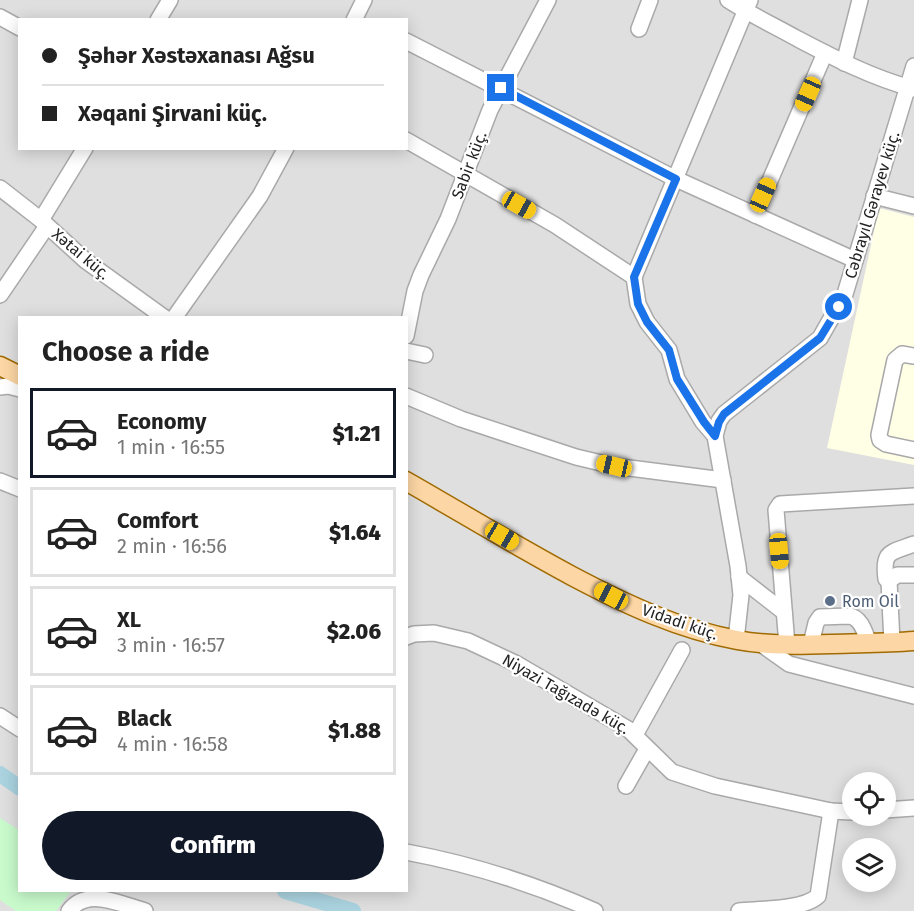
<!DOCTYPE html>
<html lang="en">
<head>
<meta charset="utf-8">
<style>
  body { margin:0; font-family:"Fira Sans",sans-serif; background:#f6f6f6; color:#222; height:100vh; display:flex; flex-direction:column; font-size:22px; white-space:nowrap }
  * { box-sizing:border-box; margin:0 }
  p { font-size:20px; color:#767676 }
  .icon { flex:none; width:33px; height:33px; fill:none; stroke:currentColor; stroke-width:2; stroke-linecap:round; stroke-linejoin:round }
  .map { position:relative; flex:1; overflow:hidden }
  .details { position:absolute; left:18px; top:316px; width:390px; height:576px; display:flex; flex-direction:column; background:#fff; border-radius:0px; box-shadow:0 3px 15px #0003 }
  .details>* { flex:none }
  .banner { position:absolute; left:18px; top:18px; width:390px; height:132px; border-radius:0px; box-shadow:0 3px 15px #0003; display:grid; align-content:center; height:132px; padding:0 24px; background:#fff }
  .controls { position:absolute; left:842px; top:772px; display:grid; gap:12px }
  .controls a { display:grid; place-items:center; width:54px; height:54px; border-radius:50%; background:#fff; box-shadow:0 3px 15px #0003; font-size:30px }
  .end { position:absolute; width:27px; height:27px; margin:-14px; border:8px solid #1a73e8; background:#fff; box-shadow:0 0 0 3px #fff }
  .from { border-radius:50% }
  .car { position:absolute; width:18px; height:36px; margin:-18px -9px; border-radius:8px; box-shadow:0 0 4px 2px #0007; background:linear-gradient(#f5c518 24%,#345 0 40%,#f5c518 0 76%,#345 0 86%,#f5c518 0) }
  .banner b { display:flex; align-items:center; gap:21px; height:57px; font-size:22px }
  .banner b+b { border-top:2px solid #e0e0e0 }
  .banner i { width:15px; height:15px; background:#222 }
  ul { padding:0; list-style:none }
  li { display:flex; align-items:center; gap:18px; height:90px; margin:0 12px 9px; padding:0 12px; border:3px solid #e0e0e0; border-radius:0px }
  li div { flex:1 }
  li b { display:block; font-size:22px }
  li em { font-style:normal; font-weight:800 }
  li.active { border-color:#111827 }
  li>.icon { width:54px; height:54px; stroke-width:1.5 }
  h2 { padding:0 24px; font-size:27px; line-height:72px }
  .primary-button { display:flex; gap:12px; margin-top:auto; padding:12px 24px }
  .primary-button a { flex:1; height:69px; border-radius:36px; background:#111827; color:#fff; font-size:24px; font-weight:800; line-height:69px; text-align:center }
  .map>svg:first-child { display:block }
</style>
</head>
<body>
<div class="map">
<svg width="914" height="911" viewBox="0 0 914 911">
  <rect width="100%" height="100%" fill="#f2efe9"/>
  <path fill="#e0dfdf" fill-rule="evenodd" d="M0 0H914V911H0ZM20 20H406V148H20ZM20 318H406V891H20ZM852 783H885V816H852ZM852 849H885V882H852Z"/>
  <polygon fill="#ffffe5" points="879,208 914,217 914,465 827,448"/>
  <polygon fill="#c8facc" points="0,818 19,830 20,891 71,891 56,911 16,911 0,900"/>
  <g fill="none" stroke-linecap="round" stroke-linejoin="round">
    <g stroke="#aad3df" stroke-width="16">
      <polyline points="0,774 20,788"/>
      <polyline points="285,891 353,911"/>
    </g>
    <g stroke="#a9a9a9" stroke-width="18">
      <g id="minor">
        <path d="M728 0C751 15 775 26 798 39 836 59 873 78 914 89"/>
        <polyline points="0,17 20,28"/>
        <polyline points="158,20 170,0"/>
        <polyline points="354,20 364,0"/>
        <polyline points="639,29 650,0"/>
        <polyline points="406,41 676,179 855,260"/>
        <polyline points="844,63 860,0"/>
        <polyline points="406,140 555,225 634,277 638,304 647,322 669,350 677,379 703,422 715,436"/>
        <polyline points="0,188 41,220 86,261 165,318"/>
        <polyline points="874,196 914,206"/>
        <polyline points="755,215 825,53"/>
        <polyline points="41,220 85,148"/>
        <polyline points="634,277 750,0"/>
        <polyline points="0,295 47,226"/>
        <polyline points="174,318 260,196 286,148"/>
        <polyline points="406,336 415,291 421,275 448,219 490,110 548,0"/>
        <polyline points="406,351 425,355"/>
        <polyline points="914,356 902,354 895,360 879,435 880,440 886,444 914,450"/>
        <polyline points="0,387 8,386 20,389"/>
        <polyline points="406,396 461,419 576,457 614,466 723,480"/>
        <polyline points="0,481 20,489"/>
        <polyline points="739,577 784,612"/>
        <path d="M889 581 886 579C882 550 891 553 914 544"/>
        <polyline points="406,637 414,634 434,633 468,641 517,664 628,729 672,772 715,786 831,811 852,812"/>
        <polyline points="736,640 741,595 738,566 715,436 719,421 724,414 820,338 845,294 914,66"/>
        <polyline points="892,642 889,581 897,575 914,575"/>
        <polyline points="761,644 789,664 914,696"/>
        <path d="M811 644 816 623 820 617 849 616C861 617 865 633 869 643"/>
        <polyline points="787,645 776,510 780,504 914,496"/>
        <polyline points="0,716 20,729"/>
        <polyline points="635,735 682,650"/>
        <polyline points="626,786 647,749"/>
        <polyline points="885,810 914,808"/>
        <path d="M406 852C471 864 534 884 595 911"/>
        <path d="M69 911C87 887 121 904 145 911"/>
        <path d="M739 911C759 909 803 910 818 896L831 811"/>
      </g>
    </g>
    <g stroke="#a06b00" stroke-width="21">
      <g id="major">
        <polyline points="0,366 20,376"/>
        <path d="M406 481C462 513 516 546 572 576 625 604 678 629 737 640 769 646 800 645 832 644 859 643 887 643 914 641"/>
      </g>
    </g>
    <use href="#minor" stroke="#fff" stroke-width="15"/>
    <use href="#major" stroke="#fcd6a4" stroke-width="18"/>
  </g>
  <g fill="none" stroke-linecap="round" stroke-linejoin="round">
    <polyline stroke="#1a73e8" stroke-width="8" points="501,88 676,179 634,277 638,304 647,322 669,350 677,379 704,422 715,436 719,422 724,414 820,338 839,307"/>
  </g>
  <circle fill="#5c6f8a" stroke="#fff" stroke-width="2" cx="830" cy="601" r="6"/>
  <g text-anchor="middle" dominant-baseline="central" stroke-width="4.5" stroke-linejoin="round" paint-order="stroke">
    <g font-size="16" fill="#222" stroke="#fff">
      <text transform="translate(469 165) rotate(-69)">Sabir küç.</text>
      <text transform="translate(872 205) rotate(-73)">Cəbrayıl Gərayev küç.</text>
      <text transform="translate(81 254) rotate(40)">Xətai küç.</text>
      <text transform="translate(680 622) rotate(19)">Vidadi küç.</text>
      <text transform="translate(566 694) rotate(30)">Niyazi Tağızadə küç.</text>
    </g>
    <g font-size="16" fill="#4e5e75" stroke="#fff" text-anchor="start">
      <text x="842" y="601">Rom Oil</text>
    </g>
  </g>
</svg>
<div class="controls">
<a><svg class="icon" aria-label="locate" viewBox="0 0 24 24"><circle cx="12" cy="12" r="6"/><path d="M12 2v4M12 18v4M2 12h4M18 12h4"/></svg></a>
<a><svg class="icon" aria-label="layers" viewBox="0 0 24 24"><path d="M12 4l9 5-9 5-9-5zM3 14l9 5 9-5"/></svg></a>
</div>
<i class="end from" style="left:839px;top:307px"></i>
<i class="end" style="left:501px;top:88px"></i>
<i class="car" style="left:808px;top:94px;rotate:204deg"></i>
<i class="car" style="left:763px;top:195px;rotate:24deg"></i>
<i class="car" style="left:519px;top:205px;rotate:119deg"></i>
<i class="car" style="left:614px;top:466px;rotate:283deg"></i>
<i class="car" style="left:502px;top:536px;rotate:120deg"></i>
<i class="car" style="left:779px;top:551px;rotate:175deg"></i>
<i class="car" style="left:611px;top:596px;rotate:298deg"></i>
<div class="banner">
<b><i class="from"></i>Şəhər Xəstəxanası Ağsu</b>
<b><i></i>Xəqani Şirvani küç.</b>
</div>
<section class="details">
<h2>Choose a ride</h2>
<ul>
<li class="active"><svg class="icon" aria-label="car" viewBox="0 0 24 24"><path d="M5 17H2v-5l4-1 3-4h7l3 4 3 1v5h-3M9 17h6M6 11h13"/><circle cx="7" cy="17" r="2"/><circle cx="17" cy="17" r="2"/></svg><div><b>Economy</b><p>1 min · 16:55</p></div><em>$1.21</em></li>
<li><svg class="icon" aria-label="car" viewBox="0 0 24 24"><path d="M5 17H2v-5l4-1 3-4h7l3 4 3 1v5h-3M9 17h6M6 11h13"/><circle cx="7" cy="17" r="2"/><circle cx="17" cy="17" r="2"/></svg><div><b>Comfort</b><p>2 min · 16:56</p></div><em>$1.64</em></li>
<li><svg class="icon" aria-label="car" viewBox="0 0 24 24"><path d="M5 17H2v-5l4-1 3-4h7l3 4 3 1v5h-3M9 17h6M6 11h13"/><circle cx="7" cy="17" r="2"/><circle cx="17" cy="17" r="2"/></svg><div><b>XL</b><p>3 min · 16:57</p></div><em>$2.06</em></li>
<li><svg class="icon" aria-label="car" viewBox="0 0 24 24"><path d="M5 17H2v-5l4-1 3-4h7l3 4 3 1v5h-3M9 17h6M6 11h13"/><circle cx="7" cy="17" r="2"/><circle cx="17" cy="17" r="2"/></svg><div><b>Black</b><p>4 min · 16:58</p></div><em>$1.88</em></li>
</ul>
<div class="primary-button"><a>Confirm</a></div>
</section>
</div>
</body>
</html>
